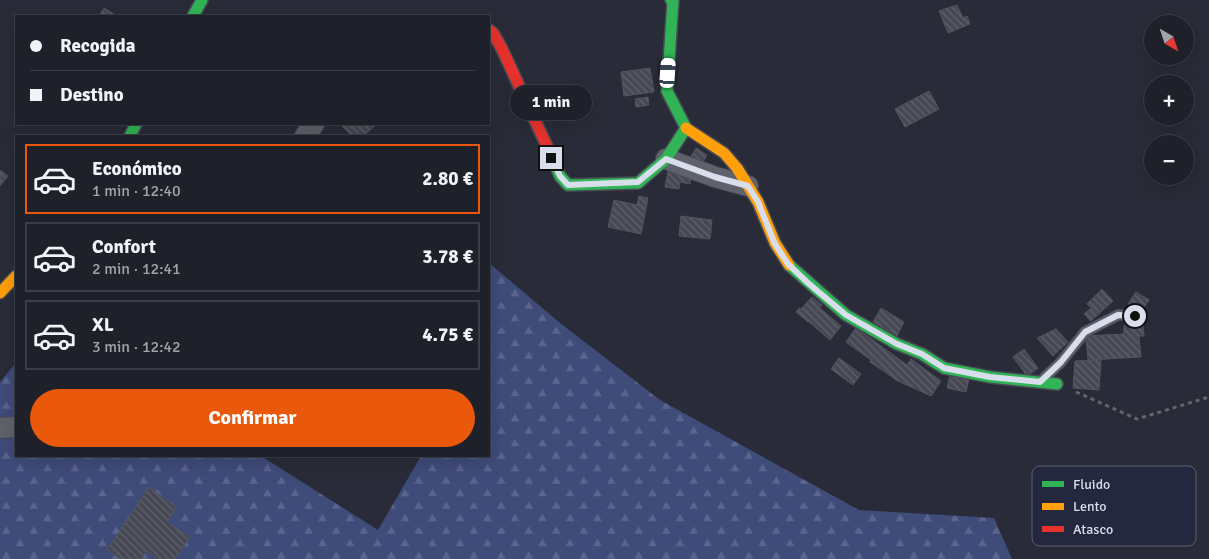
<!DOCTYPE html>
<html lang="es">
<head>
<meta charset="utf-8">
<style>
  body { margin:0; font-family:Signika,sans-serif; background:#2c2e36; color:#f1f3f6; height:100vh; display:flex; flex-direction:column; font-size:19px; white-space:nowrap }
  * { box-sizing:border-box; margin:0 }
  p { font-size:16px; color:#a1a3a8 }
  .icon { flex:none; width:28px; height:28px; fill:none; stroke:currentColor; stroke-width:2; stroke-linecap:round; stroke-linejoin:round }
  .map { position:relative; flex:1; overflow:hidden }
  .details { position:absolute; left:15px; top:135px; width:475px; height:322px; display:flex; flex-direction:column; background:#1f212a; border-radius:0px; box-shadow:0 5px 20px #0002,0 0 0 1px #3c3e47 }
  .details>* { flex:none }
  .top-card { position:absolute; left:15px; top:15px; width:475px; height:110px; border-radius:0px; box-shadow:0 5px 20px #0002,0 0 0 1px #3c3e47; display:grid; align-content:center; height:110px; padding:0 15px; background:#1f212a }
  .needle { width:32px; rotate:141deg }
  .fabs { position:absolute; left:1144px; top:15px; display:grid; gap:10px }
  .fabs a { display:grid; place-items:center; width:50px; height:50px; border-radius:50%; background:#1f212a; box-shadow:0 5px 20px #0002,0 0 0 1px #3c3e47; font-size:25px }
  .end { position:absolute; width:22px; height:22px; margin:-11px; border:6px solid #d9deec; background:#111; box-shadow:0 0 0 2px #111 }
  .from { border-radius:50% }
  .bubble { position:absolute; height:35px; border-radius:18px; background:#1f212a; box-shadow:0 5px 20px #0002,0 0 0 1px #3c3e47; font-size:16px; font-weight:700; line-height:35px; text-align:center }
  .car { position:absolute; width:15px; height:30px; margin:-15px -8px; border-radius:6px; box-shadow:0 0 4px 1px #0007; background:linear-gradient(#fff 24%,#345 0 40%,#fff 0 76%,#345 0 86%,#fff 0) }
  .top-card b { display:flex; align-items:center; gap:18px; height:48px; font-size:19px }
  .top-card b+b { border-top:1px solid #3c3e47 }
  .top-card i { width:12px; height:12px; background:#f1f3f6 }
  ul { padding:9px 0 0; list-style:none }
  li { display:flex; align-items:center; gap:15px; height:70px; margin:0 10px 8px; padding:0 5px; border:2px solid #3c3e47; border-radius:0px }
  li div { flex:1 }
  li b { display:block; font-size:19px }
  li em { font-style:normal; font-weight:700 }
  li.selected { border-color:#ea580c }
  li>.icon { width:45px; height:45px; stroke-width:1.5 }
  .cta { display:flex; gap:10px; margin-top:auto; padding:10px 15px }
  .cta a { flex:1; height:58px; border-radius:30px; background:#ea580c; color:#fff; font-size:20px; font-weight:700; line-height:58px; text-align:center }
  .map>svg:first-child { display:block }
</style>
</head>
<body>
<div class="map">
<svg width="1209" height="559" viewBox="0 0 1209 559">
  <defs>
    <pattern id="forest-firs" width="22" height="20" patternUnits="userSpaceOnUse" patternTransform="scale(1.25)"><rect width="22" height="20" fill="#3f4b79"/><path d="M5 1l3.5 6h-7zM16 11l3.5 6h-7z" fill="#5a648c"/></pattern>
    <pattern id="building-back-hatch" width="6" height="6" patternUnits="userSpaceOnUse" patternTransform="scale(1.25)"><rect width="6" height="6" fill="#464953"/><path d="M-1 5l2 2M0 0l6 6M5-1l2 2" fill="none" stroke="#60636c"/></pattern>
  </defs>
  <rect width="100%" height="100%" fill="#292c38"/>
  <polygon fill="url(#forest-firs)" points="489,263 560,323 660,400 859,510 994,518 1012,559 0,559 0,382 16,363 16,456 261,456 378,530 421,456 489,456"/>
  <g fill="url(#building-back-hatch)" stroke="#525560">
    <polygon points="957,5 963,18 967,16 970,24 948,33 939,11"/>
    <polygon points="104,8 117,16 99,16"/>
    <polygon points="650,68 654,92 624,96 621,72"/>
    <polygon points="929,91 939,109 905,127 895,109"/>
    <polygon points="648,97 649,105 636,107 635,99"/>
    <polygon points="340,124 377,124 363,136 352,136"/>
    <polygon points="696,148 707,155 700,167 689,160"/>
    <polygon points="0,170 8,176 0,186"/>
    <polygon points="668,171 692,174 690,184 680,182 679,189 665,187"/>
    <polygon points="639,196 648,198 641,234 608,227 614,200 637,205"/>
    <polygon points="681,216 712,220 710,239 679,236"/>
    <polygon points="1102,289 1113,301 1091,321 1084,314 1091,308 1087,304"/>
    <polygon points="1136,292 1149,300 1141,312 1128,304"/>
    <polygon points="812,297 822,305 808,322 796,312 799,308 801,309"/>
    <polygon points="820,308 841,326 830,340 808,321"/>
    <polygon points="881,308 904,322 897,336 873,322"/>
    <polygon points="1143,323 1144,336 1139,336 1141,357 1088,360 1086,336 1124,334 1124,325"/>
    <polygon points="856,328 881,346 871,360 846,342"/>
    <polygon points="1056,329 1068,342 1053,356 1037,338"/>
    <polygon points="881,346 896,357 885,372 870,362"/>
    <polygon points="1024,349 1038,368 1027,376 1013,357"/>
    <polygon points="896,357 907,365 911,359 941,381 931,396 896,380 885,372"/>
    <polygon points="839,358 861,374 853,385 831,369"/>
    <polygon points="1101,360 1099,390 1073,388 1075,361"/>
    <polygon points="950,375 969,379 966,392 947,388"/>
    <polygon points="149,487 176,507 167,522 190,537 175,559 158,559 147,551 141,559 121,559 107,550"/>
  </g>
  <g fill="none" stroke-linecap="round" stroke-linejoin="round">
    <g stroke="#464a54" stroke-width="12">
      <polyline id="lane" points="1044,378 1061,362 1085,332 1118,315 1135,315"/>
    </g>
    <g stroke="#464a54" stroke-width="22">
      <g id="street">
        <polyline points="305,136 314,124"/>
        <polyline points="666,159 715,177 748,186"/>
        <polyline points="0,428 16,427"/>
      </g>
    </g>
    <g stroke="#464a54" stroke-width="14">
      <g id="fast">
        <polyline points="193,16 202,0"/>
        <polyline points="130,136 136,124"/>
        <polyline points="551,155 560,176 568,185 638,183 666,159 686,128 667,91 673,1 671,0"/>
        <polyline points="789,265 846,315 897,344 922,354 944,368 990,377 1057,384"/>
      </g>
    </g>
    <g stroke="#464a54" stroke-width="14">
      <g id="slow">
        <polyline points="686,128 724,153 737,168 758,202 775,243 789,265"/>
        <polyline points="0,293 16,276"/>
      </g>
    </g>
    <g stroke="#464a54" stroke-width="14">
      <polyline id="jam" points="489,30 493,33 502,49 551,155"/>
    </g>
    <polyline stroke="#64666e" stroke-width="3" stroke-dasharray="4 4" stroke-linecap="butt" points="1076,392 1137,419 1209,397"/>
    <use href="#lane" stroke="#5f626b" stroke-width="10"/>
    <use href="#street" stroke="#5f626b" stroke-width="20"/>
    <use href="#fast" stroke="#30b455" stroke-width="11"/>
    <use href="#slow" stroke="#ff9f0a" stroke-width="11"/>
    <use href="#jam" stroke="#e5322d" stroke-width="11"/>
  </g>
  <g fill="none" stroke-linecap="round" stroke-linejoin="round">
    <polyline stroke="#d9deec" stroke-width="6" points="551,158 560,176 568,185 638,182 666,159 715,177 748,186 758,202 775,244 788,264 808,283 846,315 897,344 922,354 944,368 990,377 1040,382 1061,362 1085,332 1118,315 1135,316"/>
  </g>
  <rect x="1032" y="466" width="164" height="80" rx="8" fill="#23283e" stroke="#5a5f72" stroke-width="1"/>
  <rect x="1042" y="481" width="22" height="6" fill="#30b455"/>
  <rect x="1042" y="503" width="22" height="7" fill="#ff9f0a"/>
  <rect x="1042" y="526" width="22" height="6" fill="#e5322d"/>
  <g font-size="14" fill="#d9deec">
    <text x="1073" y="489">Fluido</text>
    <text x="1073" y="511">Lento</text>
    <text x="1073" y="534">Atasco</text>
  </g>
</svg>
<div class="fabs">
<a><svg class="needle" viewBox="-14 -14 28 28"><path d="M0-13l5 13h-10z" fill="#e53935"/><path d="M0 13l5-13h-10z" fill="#a1a3a8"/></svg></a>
<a>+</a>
<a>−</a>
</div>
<i class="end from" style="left:1135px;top:316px"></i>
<i class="end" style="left:551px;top:158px"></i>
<div class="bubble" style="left:510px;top:85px;width:82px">1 min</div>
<i class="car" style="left:668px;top:73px;rotate:4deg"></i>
<div class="top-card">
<b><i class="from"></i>Recogida</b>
<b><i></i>Destino</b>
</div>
<section class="details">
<ul>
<li class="selected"><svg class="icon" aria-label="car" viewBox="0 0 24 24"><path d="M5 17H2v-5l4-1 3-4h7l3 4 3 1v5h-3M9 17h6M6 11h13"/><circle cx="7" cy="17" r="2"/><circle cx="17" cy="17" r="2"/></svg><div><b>Económico</b><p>1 min · 12:40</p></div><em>2.80 €</em></li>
<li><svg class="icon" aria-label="car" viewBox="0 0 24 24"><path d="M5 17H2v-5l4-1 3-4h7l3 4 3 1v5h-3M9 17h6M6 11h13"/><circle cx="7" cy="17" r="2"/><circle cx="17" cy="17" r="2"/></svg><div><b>Confort</b><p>2 min · 12:41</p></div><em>3.78 €</em></li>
<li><svg class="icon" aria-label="car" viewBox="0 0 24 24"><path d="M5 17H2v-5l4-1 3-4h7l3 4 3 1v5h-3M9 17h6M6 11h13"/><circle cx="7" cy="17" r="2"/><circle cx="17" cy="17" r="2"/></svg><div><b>XL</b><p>3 min · 12:42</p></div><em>4.75 €</em></li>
</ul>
<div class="cta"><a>Confirmar</a></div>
</section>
</div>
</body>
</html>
